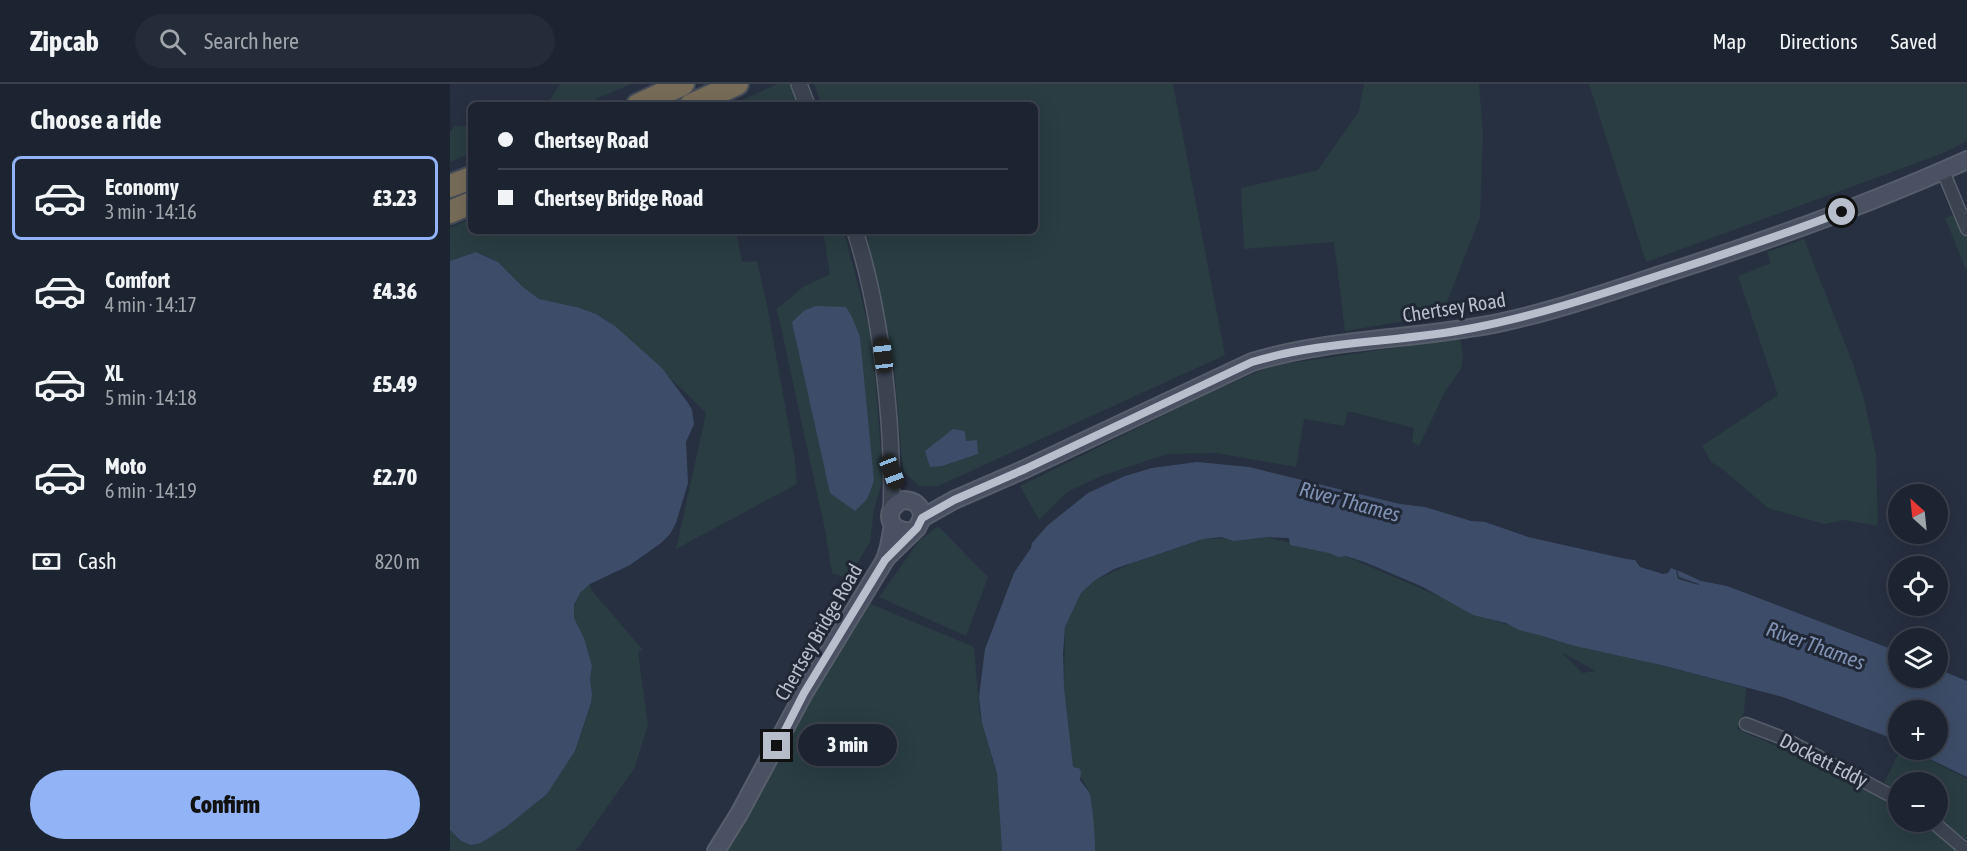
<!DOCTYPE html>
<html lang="en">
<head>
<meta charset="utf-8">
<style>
  body { margin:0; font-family:"Asap Condensed",sans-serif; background:#252c39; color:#f1f3f6; height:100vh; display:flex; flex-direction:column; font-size:22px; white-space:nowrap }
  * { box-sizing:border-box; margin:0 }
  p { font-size:20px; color:#a0a4ab }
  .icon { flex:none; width:33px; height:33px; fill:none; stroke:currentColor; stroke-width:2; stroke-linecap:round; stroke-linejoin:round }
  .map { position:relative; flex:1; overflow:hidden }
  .details { display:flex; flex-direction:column; background:#1d2431; width:450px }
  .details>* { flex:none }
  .top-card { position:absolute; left:18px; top:18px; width:570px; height:132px; border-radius:9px; box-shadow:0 6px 24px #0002,0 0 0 2px #3b414d; display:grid; align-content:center; height:132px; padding:0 30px; background:#1d2431 }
  .needle { width:39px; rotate:333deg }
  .controls { position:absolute; left:1438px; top:400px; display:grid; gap:12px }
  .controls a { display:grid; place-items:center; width:60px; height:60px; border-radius:50%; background:#1d2431; box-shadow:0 6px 24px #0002,0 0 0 2px #3b414d; font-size:30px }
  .end { position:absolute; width:27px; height:27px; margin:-14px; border:8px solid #b8becb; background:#111; box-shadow:0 0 0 3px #111 }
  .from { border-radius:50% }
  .bubble { position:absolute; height:42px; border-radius:21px; background:#1d2431; box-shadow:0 6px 24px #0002,0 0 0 2px #3b414d; font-size:20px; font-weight:800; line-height:42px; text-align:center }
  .car { position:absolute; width:18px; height:36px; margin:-18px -9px; border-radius:8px; box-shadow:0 0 4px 2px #0007; background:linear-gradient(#222 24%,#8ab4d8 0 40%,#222 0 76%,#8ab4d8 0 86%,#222 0) }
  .top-card b { display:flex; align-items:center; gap:21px; height:57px; font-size:22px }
  .top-card b+b { border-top:2px solid #3b414d }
  .top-card i { width:15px; height:15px; background:#f1f3f6 }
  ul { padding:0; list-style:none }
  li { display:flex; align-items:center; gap:18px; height:84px; margin:0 12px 9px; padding:0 18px; border:3px solid transparent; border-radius:9px }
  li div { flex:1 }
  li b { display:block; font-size:22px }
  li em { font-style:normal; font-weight:800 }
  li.selected { border-color:#92b3f6 }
  li>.icon { width:54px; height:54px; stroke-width:1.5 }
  h2 { padding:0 30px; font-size:27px; line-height:72px }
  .pay { display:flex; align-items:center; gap:15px; height:66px; padding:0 30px; font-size:22px }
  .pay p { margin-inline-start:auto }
  .action { display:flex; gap:12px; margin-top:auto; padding:12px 30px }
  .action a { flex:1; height:69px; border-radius:36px; background:#92b3f6; color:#111; font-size:24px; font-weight:800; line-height:69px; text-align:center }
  header { display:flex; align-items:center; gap:36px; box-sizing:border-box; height:84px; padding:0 30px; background:#1d2431; border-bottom:2px solid #3b414d }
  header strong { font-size:28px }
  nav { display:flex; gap:33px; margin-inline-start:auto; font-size:21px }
  .search { width:420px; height:54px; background:#252c39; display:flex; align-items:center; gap:15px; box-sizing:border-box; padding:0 21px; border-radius:33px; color:#a0a4ab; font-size:22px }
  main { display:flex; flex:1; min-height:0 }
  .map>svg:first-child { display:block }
</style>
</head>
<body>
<header>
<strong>Zipcab</strong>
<div class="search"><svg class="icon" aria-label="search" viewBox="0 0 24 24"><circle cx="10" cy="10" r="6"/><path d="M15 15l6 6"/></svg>Search here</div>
<nav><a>Map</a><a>Directions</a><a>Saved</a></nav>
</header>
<main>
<section class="details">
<h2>Choose a ride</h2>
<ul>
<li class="selected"><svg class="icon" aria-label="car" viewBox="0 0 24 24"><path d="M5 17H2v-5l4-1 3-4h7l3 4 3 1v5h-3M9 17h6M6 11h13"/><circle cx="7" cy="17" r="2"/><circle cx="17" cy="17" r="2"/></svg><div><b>Economy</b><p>3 min · 14:16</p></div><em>£3.23</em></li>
<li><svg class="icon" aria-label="car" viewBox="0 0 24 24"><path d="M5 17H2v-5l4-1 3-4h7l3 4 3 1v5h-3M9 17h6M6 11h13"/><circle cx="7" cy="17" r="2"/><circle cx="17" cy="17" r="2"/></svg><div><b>Comfort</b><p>4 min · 14:17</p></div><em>£4.36</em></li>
<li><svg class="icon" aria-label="car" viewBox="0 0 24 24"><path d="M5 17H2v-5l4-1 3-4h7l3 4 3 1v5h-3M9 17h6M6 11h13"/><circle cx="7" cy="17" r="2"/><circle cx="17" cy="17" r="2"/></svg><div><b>XL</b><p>5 min · 14:18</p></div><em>£5.49</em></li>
<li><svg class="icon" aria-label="car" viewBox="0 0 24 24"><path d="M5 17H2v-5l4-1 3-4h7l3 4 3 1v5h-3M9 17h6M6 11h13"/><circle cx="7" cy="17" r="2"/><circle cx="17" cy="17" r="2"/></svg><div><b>Moto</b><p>6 min · 14:19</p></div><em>£2.70</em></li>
</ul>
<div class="pay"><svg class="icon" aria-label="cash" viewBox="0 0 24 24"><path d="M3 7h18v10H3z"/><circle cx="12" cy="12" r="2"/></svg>Cash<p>820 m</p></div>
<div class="action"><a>Confirm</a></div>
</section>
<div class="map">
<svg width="1517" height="767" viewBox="0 0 1517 767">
  <rect width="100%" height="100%" fill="#273041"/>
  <g fill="#293d42" fill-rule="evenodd">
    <polygon points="110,0 181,0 132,21 94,21 98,19"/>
    <polygon points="327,0 341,0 349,21 281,21"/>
    <path d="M364 0H723L775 271 488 402H469L453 387 444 284 416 147H585V21H372ZM503 345 515 347 516 358 528 370 519 372Z"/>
    <polygon points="914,0 1029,0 1033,50 1030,133 992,231 895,247 884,158 794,165 791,104 868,86 909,27"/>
    <polygon points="1139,0 1517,0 1517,57 1491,70 1196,178"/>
    <polygon points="5,42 21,42 21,69 0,78 0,48"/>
    <polygon points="1506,130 1517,154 1517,188 1495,134"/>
    <path d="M21 135V147H286L292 178 307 177 317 221 345 377 347 400 226 465 256 329C233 306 210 284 185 262 173 250 162 238 146 230 129 222 103 223 88 214 63 201 58 177 26 168L0 177V144Z"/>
    <polygon points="373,147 394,147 422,256 433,394 424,426 420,458 398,495 382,489 375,446 327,225 353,203 380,190"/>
    <polygon points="1354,155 1403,280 1414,315 1426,371 1428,442 1394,436 1374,440 1318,424 1271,384 1261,378 1252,362 1328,311 1288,192 1321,179 1317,168"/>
    <polygon points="1010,254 1013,273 1011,285 996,306 969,362 962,358 964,344 898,327 894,342 854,335 846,383 766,369 717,370 651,392 617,408 589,436 570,402 757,310 821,282"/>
    <polygon points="488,442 538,493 516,552 429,513 469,457"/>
    <path d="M816 453 895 472 1049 538 1296 604 1294 629 1287 645 1407 697 1449 723V738H1475L1510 767H640V708L623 682 614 603 615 543 631 509 644 497 684 478 753 455ZM1113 570V569L1146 587 1132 589Z"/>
    <polygon points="139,500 144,509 193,566 188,568 198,641 184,685 126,767 0,767 0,746 11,757 21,761 31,759 56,743 97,710 125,667 141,619 142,610 140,595 142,582 134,554 124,534 122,528 130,509"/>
    <polygon points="416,518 524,563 530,631 547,689 552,767 277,767"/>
    <polygon points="1450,666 1461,666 1517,695 1517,756 1488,736 1488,699 1449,699 1449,709 1434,699"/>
  </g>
  <g fill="#3d4d69">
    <polygon points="26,168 48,178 73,203 89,215 130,224 146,230 165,242 212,284 238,319 242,326 244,340 236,358 238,399 226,439 220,450 211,459 180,481 140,500 130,509 124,521 124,534 134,554 142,582 140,595 142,610 141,619 125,667 97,710 56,743 31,759 21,761 11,757 0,746 0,177"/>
    <polygon points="366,222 396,223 402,233 410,253 424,397 417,415 405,427 380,409 342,238 355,226"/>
    <polygon points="503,345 515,347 516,357 527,356 528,370 492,382 480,383 475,367"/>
    <path d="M747 378 799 383 950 420 975 423 1021 437 1035 438 1078 453 1176 475 1185 476 1190 483 1213 490 1218 489 1221 484 1226 486 1228 495 1249 501V500L1229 493 1227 486 1251 497 1277 502 1449 568V594H1488V585L1517 597V693L1461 666H1488V627H1449V657L1333 613 1211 581 1121 561 1093 552 1069 546 1056 539 1023 531 973 503 917 479 896 472 889 473 879 469 840 461 839 454 817 453 784 457 771 453 753 455 664 485 644 497 631 509 615 543 613 569 614 603 623 682 625 684H629L631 688 630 696C632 700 637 704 639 708 642 713 646 760 645 767H552L547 689 532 639 529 613 535 565 564 489 581 464 582 459 598 441 638 409 675 392 702 384Z"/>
  </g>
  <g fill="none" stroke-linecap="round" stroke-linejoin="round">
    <g stroke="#565e6b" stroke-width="15">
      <g id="minor">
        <polyline points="1493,87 1517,145"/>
        <polyline points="1296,640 1335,655 1449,716"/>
        <polyline points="1483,738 1517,767"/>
      </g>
    </g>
    <g stroke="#565e6b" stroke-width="18">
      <g id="tertiary">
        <polyline points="349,0 357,21"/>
        <path d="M405 147C425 208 434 272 439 336 441 366 443 396 441 427"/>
      </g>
    </g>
    <g stroke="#565e6b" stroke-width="20">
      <g id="secondary">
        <path d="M472 434 504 416 575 385 802 278C884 253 970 256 1053 238 1107 226 1159 208 1210 191 1314 158 1417 121 1517 76"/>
        <path d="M435 475 467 444 472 434C472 422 465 416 453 416 431 426 439 450 462 447"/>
        <polyline points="266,767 289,730 354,609 435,476 439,463 443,441"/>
      </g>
    </g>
    <g stroke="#434b58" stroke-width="26">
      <g id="motorway">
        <polyline points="188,21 233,0"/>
        <polyline points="241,21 287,0"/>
        <polyline points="0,102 21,94"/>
        <polyline points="0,128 21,119"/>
      </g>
    </g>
    <use href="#minor" stroke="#3b4351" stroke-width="12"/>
    <use href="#tertiary" stroke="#3b4351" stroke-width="15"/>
    <use href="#secondary" stroke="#495163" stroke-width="16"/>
    <use href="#motorway" stroke="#766c58" stroke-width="22"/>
  </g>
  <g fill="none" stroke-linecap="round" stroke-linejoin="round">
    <path stroke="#b8becb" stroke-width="8" d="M327 662 354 609 435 476 467 444 472 434 504 416 575 385 802 278C874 256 949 259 1023 244 1085 232 1146 212 1207 192 1269 172 1331 152 1392 128"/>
  </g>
  <g text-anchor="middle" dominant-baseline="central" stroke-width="6" stroke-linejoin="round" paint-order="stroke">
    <g font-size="20" fill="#b8becb" stroke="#202836">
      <text transform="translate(1004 223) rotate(-9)">Chertsey Road</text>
      <text transform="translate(368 548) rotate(-60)">Chertsey Bridge Road</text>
      <text transform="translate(1374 676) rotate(27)">Dockett Eddy</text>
    </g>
    <g font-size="21" font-style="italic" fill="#8092b2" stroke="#202836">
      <text transform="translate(900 417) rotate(15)">River Thames</text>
      <text transform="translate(1366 561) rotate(20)">River Thames</text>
    </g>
  </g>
</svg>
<div class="controls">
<a><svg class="needle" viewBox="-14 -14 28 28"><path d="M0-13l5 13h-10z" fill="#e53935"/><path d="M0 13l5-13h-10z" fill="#a0a4ab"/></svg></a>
<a><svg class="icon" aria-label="locate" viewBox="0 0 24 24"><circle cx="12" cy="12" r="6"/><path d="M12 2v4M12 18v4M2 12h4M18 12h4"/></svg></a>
<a><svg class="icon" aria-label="layers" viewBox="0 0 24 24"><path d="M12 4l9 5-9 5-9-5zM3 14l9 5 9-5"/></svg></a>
<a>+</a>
<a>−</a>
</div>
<i class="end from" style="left:1392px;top:128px"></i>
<i class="end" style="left:327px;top:662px"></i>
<div class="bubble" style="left:348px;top:640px;width:99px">3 min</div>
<i class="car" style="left:433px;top:271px;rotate:353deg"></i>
<i class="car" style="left:442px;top:388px;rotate:159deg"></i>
<div class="top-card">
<b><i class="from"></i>Chertsey Road</b>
<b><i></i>Chertsey Bridge Road</b>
</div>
</div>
</main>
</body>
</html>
